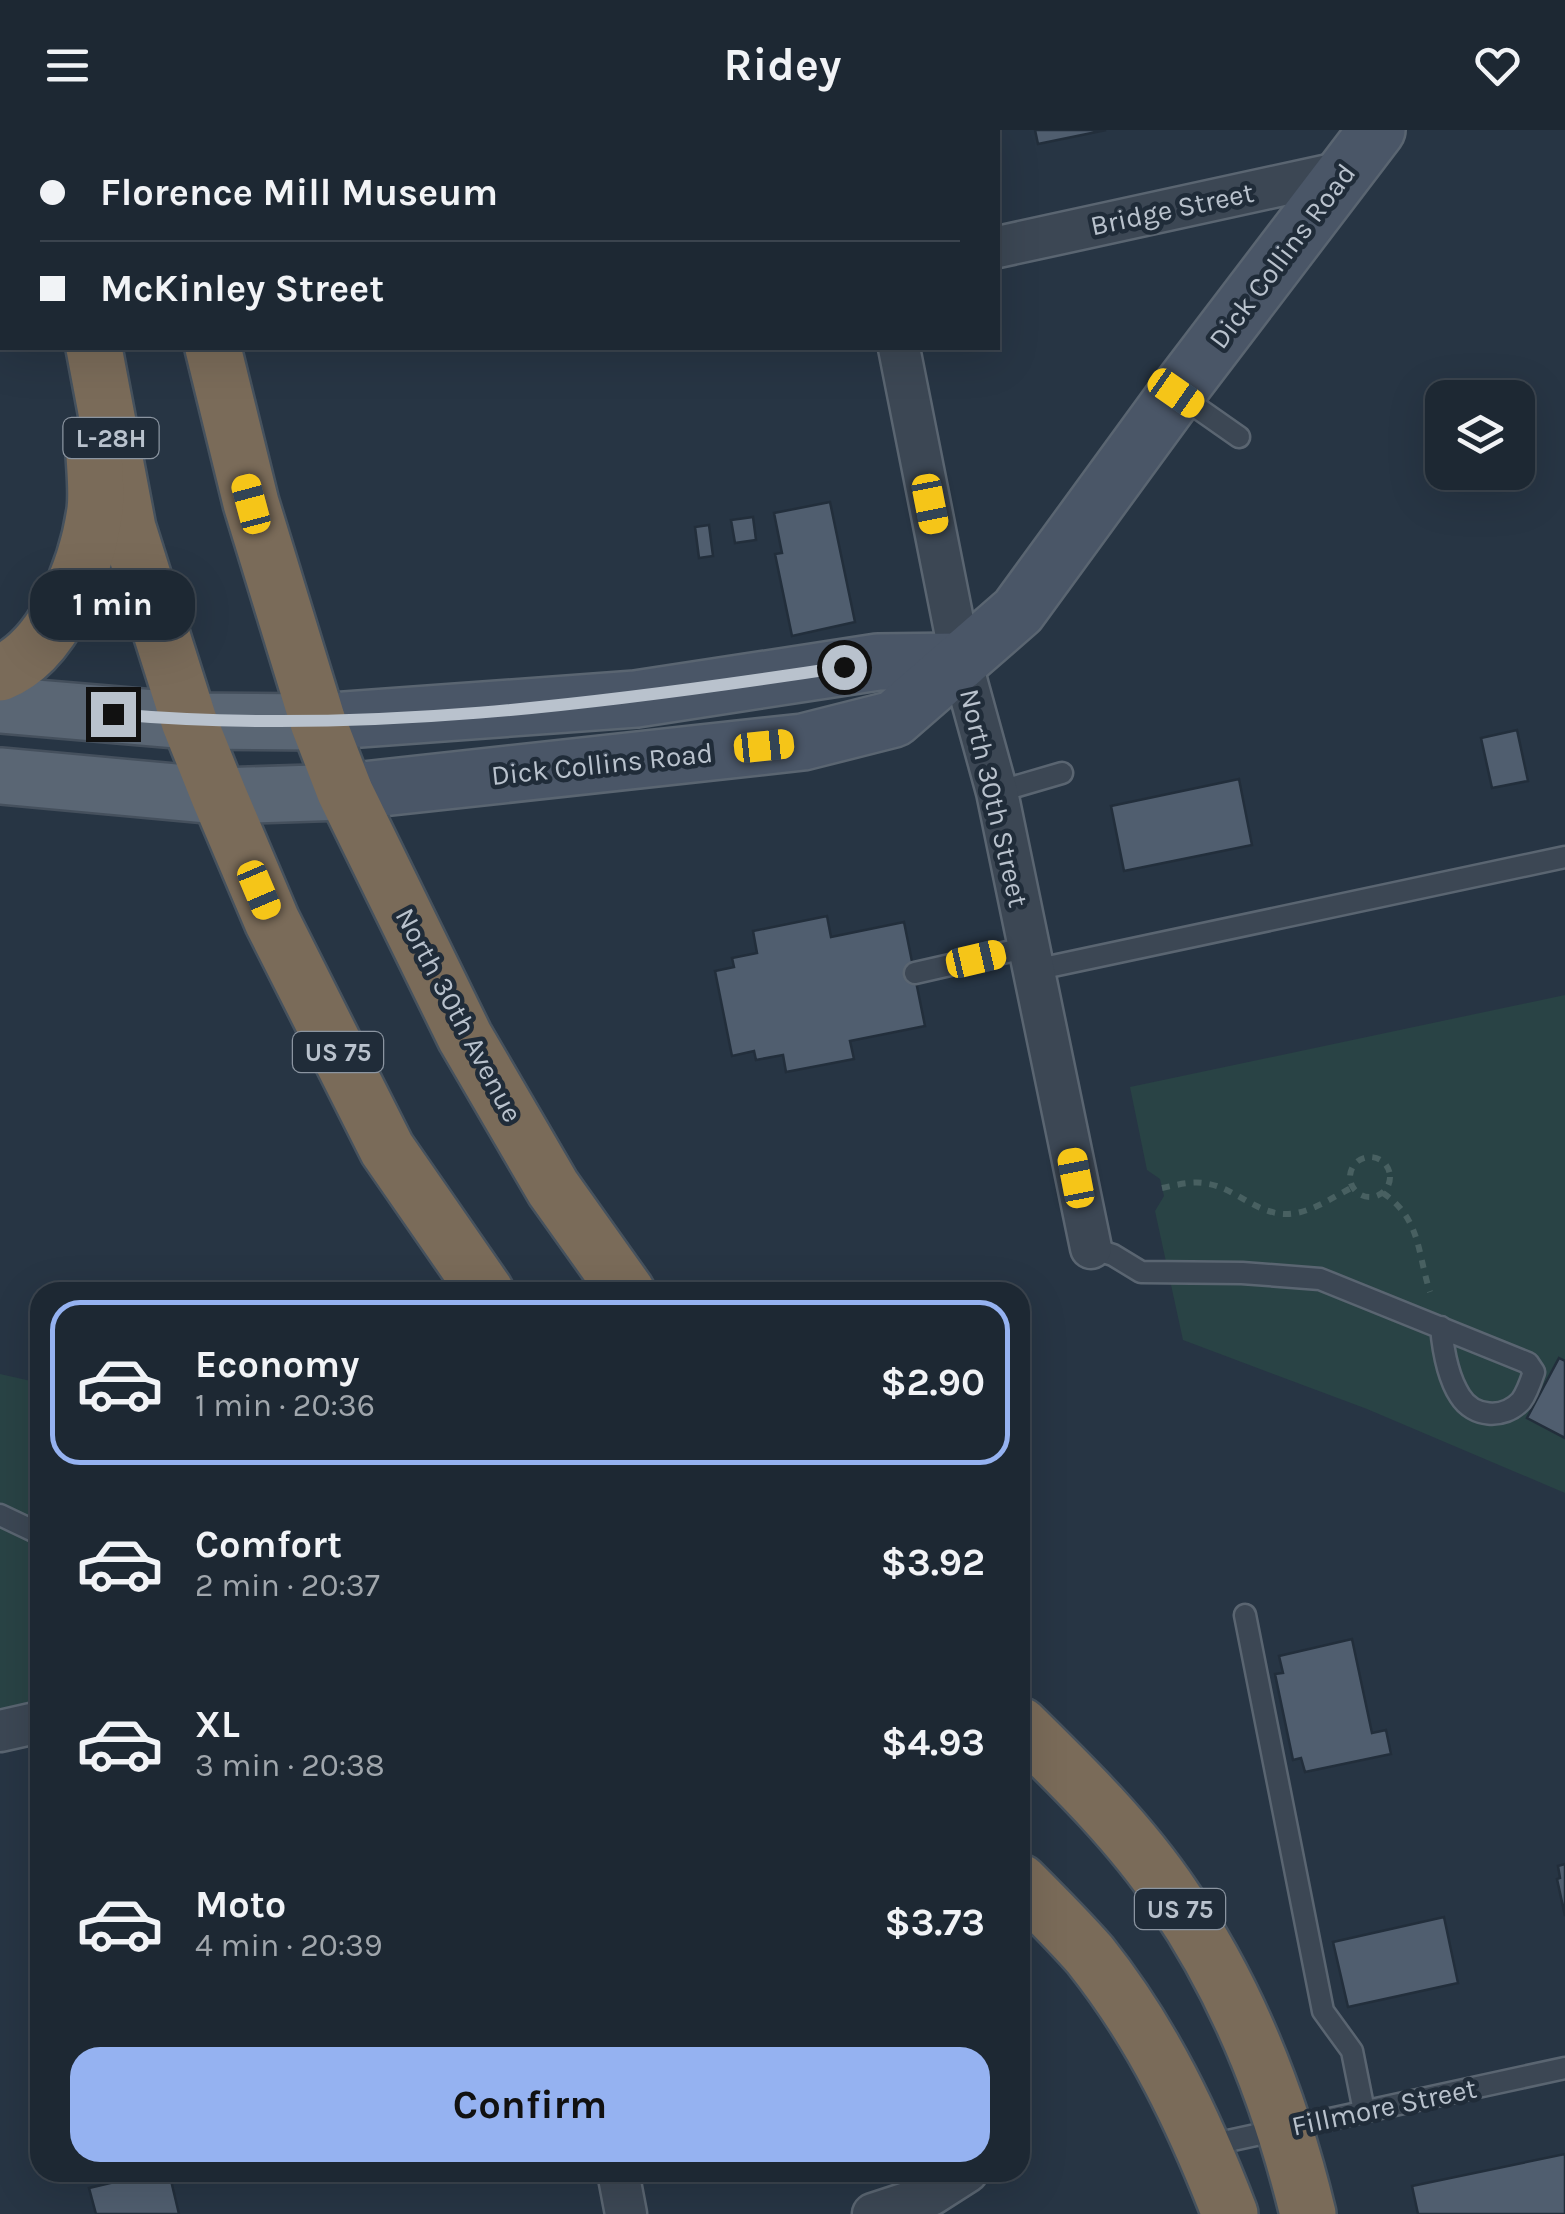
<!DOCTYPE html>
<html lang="en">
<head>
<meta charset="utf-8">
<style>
  body { margin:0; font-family:Karla,sans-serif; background:#25303b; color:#f1f3f6; height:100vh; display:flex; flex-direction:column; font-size:38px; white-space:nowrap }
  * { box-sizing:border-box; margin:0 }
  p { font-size:32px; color:#a0a6ac }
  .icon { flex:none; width:55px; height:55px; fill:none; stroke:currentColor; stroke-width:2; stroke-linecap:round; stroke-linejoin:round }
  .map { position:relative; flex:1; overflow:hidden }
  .panel { position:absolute; left:30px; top:1152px; width:1000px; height:900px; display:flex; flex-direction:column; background:#1d2833; border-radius:30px; box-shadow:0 10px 40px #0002,0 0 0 2px #3b444e }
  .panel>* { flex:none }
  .guide { position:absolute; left:0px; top:0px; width:1000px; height:220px; box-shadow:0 10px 40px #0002,0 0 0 2px #3b444e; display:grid; align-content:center; height:220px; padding:0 40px; background:#1d2833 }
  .buttons { position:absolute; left:1425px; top:250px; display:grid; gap:20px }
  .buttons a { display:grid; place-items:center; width:110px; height:110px; border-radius:20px; background:#1d2833; box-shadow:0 10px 40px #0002,0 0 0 2px #3b444e; font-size:50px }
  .end { position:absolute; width:45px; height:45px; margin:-22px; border:12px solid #b9c2cd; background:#111; box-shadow:0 0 0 5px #111 }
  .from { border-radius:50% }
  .bubble { position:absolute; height:70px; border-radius:30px; background:#1d2833; box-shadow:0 10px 40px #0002,0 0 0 2px #3b444e; font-size:32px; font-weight:700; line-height:70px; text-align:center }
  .car { position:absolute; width:30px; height:60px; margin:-30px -15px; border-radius:12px; box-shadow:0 0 8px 2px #0007; background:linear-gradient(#f5c518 24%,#345 0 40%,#f5c518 0 76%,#345 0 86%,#f5c518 0) }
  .guide b { display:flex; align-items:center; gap:35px; height:95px; font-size:38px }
  .guide b+b { border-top:2px solid #3b444e }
  .guide i { width:25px; height:25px; background:#f1f3f6 }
  ul { padding:18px 0 0; list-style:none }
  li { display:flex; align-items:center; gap:30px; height:165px; margin:0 20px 15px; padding:0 20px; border:5px solid transparent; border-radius:30px }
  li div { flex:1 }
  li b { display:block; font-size:38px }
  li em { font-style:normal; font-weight:700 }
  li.on { border-color:#95b2f1 }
  li>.icon { width:90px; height:90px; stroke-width:1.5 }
  .action { display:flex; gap:20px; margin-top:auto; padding:20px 40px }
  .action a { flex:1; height:115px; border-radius:30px; background:#95b2f1; color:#111; font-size:40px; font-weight:700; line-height:115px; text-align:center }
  header { display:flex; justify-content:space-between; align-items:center; height:130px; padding:0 40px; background:#1d2833; font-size:45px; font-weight:700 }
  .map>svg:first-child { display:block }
</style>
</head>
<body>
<header><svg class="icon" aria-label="menu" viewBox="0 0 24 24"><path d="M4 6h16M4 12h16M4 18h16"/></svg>Ridey<svg class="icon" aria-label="heart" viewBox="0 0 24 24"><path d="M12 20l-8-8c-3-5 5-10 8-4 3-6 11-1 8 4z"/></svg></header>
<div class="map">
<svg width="1565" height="2084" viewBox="0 0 1565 2084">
  <rect width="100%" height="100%" fill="#273544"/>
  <g fill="#294345">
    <polygon points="1565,865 1565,1363 1367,1279 1183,1210 1155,1081 1164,1066 1160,1049 1147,1040 1130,957"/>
    <polygon points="0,1244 40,1253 40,1575 0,1583"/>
  </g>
  <g fill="#505e6f" stroke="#222e3b" stroke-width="2.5">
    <polygon points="1035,0 1106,0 1038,14"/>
    <polygon points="830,372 855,492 792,506 775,424 782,423 774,383"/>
    <polygon points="753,387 756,410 735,413 731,390"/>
    <polygon points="709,395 713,426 699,428 695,397"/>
    <polygon points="1517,600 1528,651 1492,658 1481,608"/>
    <polygon points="1239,649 1252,715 1124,741 1111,676"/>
    <polygon points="827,786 831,807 904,792 925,896 850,911 854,929 786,942 783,925 756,930 754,921 732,926 715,841 734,837 732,828 757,823 753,801"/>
    <polygon points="1559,1228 1565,1231 1565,1308 1527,1288"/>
    <polygon points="1352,1509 1372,1603 1386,1600 1391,1624 1305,1642 1301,1628 1293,1630 1275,1544 1283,1543 1279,1526"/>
    <polygon points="1565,1734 1565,1786 1557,1749 1560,1748 1558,1736"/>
    <polygon points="1444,1787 1458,1853 1348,1877 1333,1812"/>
    <polygon points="1565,2024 1565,2084 1418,2084 1412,2056"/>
    <polygon points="134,2042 169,2042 179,2084 96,2084 89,2058 123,2050 122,2045"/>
  </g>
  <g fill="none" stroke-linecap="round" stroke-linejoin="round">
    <g stroke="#5a6571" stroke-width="25">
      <g id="lane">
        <polyline points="1179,265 1239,307"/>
        <polyline points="997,662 1062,643"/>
        <polyline points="1034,840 1565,727"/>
        <polyline points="915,843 1029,817"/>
        <path d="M1091 1118 1113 1125 1141 1142 1242 1143 1320 1149 1528 1233 1534 1242C1531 1251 1527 1263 1521 1271 1503 1290 1473 1287 1460 1266 1447 1246 1443 1219 1441 1197"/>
        <polyline points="0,1385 40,1404"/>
        <polyline points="1245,1485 1323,1881 1352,1921 1364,1981"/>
        <polyline points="1205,2016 1565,1938"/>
      </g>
    </g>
    <g stroke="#5a6571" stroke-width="45">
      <g id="street">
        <polyline points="998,117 1347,41"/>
        <polyline points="899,218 961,531 997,662 1091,1118"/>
        <polyline points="0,1601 40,1592"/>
        <polyline points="618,2042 626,2084"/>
        <polyline points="873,2084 931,2065 967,2042"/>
      </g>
    </g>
    <g stroke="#5a6571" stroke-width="60">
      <g id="secondary">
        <polyline points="318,592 636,569 878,532 961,531"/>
        <polyline points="345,662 803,612 894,589 1018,481 1177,263 1377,0"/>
      </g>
    </g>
    <g stroke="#45505d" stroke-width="60">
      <g id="primary">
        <polyline points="0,575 189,591 318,592"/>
        <polyline points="0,646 219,666 345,662"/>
      </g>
    </g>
    <g stroke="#46525e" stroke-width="60">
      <g id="highway">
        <polyline points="65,0 65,2"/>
        <polyline points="180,0 180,2"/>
        <polyline points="469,2 475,0"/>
        <polyline points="0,150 2,150"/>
        <polyline points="94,218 128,398 189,591 219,666 272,791 387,1019 486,1162"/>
        <polyline points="213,218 251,373 318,592 345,662 465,907 553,1058 627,1162"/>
        <path d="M0 543C55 521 87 436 95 380 97 363 95 343 94 325"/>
        <path d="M1020 1595C1074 1648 1131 1704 1173 1767 1239 1863 1281 1972 1308 2084"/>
        <path d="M1020 1752C1044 1776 1068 1800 1090 1825 1153 1904 1194 1991 1230 2084"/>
      </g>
    </g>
    <g stroke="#486061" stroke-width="6" stroke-dasharray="8 8" stroke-linecap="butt">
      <circle cx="1370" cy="1047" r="20"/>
      <path d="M1162 1058C1177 1055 1193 1050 1209 1054 1236 1059 1258 1085 1288 1084 1311 1083 1333 1067 1353 1057"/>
      <path d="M1383 1063C1421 1089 1417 1122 1430 1162"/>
    </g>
    <use href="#lane" stroke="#3c4754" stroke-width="20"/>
    <use href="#street" stroke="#3c4754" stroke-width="40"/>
    <use href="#secondary" stroke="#4a5667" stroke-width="55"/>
    <use href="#primary" stroke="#5a6674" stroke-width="55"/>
    <use href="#highway" stroke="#7a6b59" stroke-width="55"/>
  </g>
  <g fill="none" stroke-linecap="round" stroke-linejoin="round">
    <path stroke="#b9c2cd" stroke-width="12" d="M113 584C358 606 602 574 844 537"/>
  </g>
  <g text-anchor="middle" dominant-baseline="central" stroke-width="9" stroke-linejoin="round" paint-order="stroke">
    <g fill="#202c39" stroke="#8b95a1" stroke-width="2.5">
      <rect x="63.5" y="288" width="95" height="40" rx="8"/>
      <rect x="293" y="902" width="90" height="40" rx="8"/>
      <rect x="1135" y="1759" width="90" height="40" rx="8"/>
    </g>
    <g font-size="25" font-weight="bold" fill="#b9c2cd">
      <text x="111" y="308">L-28H</text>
      <text x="338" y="922">US 75</text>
      <text x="1180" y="1779">US 75</text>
    </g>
    <g font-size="28" fill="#b9c2cd" stroke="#202c39">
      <text transform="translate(1172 79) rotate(-12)">Bridge Street</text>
      <text transform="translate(1282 126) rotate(-53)">Dick Collins Road</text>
      <text transform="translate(602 634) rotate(-6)">Dick Collins Road</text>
      <text transform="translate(994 668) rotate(77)">North 30th Street</text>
      <text transform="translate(459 885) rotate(62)">North 30th Avenue</text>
      <text transform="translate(1384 1977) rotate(-12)">Fillmore Street</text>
    </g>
  </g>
</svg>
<div class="buttons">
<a><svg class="icon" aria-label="layers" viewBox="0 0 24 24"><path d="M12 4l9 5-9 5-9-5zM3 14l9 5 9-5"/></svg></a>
</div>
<i class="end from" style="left:844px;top:537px"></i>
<i class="end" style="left:113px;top:584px"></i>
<div class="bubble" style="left:30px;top:440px;width:165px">1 min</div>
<i class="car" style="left:1176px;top:263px;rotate:125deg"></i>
<i class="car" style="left:251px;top:374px;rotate:345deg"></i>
<i class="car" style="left:930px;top:374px;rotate:169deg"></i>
<i class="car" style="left:764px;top:616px;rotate:84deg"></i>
<i class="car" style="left:259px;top:760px;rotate:157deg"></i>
<i class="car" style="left:976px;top:829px;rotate:77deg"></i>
<i class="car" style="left:1076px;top:1048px;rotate:349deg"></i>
<div class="guide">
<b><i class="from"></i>Florence Mill Museum</b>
<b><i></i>McKinley Street</b>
</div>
<section class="panel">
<ul>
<li class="on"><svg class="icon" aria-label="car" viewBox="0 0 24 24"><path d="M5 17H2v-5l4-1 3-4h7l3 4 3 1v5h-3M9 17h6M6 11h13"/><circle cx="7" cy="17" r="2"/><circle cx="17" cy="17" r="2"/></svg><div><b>Economy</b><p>1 min · 20:36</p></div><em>$2.90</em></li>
<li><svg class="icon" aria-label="car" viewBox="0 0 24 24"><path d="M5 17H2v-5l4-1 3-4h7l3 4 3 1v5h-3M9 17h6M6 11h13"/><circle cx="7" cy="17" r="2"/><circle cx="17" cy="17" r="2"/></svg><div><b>Comfort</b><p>2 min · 20:37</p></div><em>$3.92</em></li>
<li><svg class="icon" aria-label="car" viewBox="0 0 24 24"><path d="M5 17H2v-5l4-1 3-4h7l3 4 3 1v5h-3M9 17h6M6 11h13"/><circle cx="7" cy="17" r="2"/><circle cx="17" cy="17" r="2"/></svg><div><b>XL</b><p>3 min · 20:38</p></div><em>$4.93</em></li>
<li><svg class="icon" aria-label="car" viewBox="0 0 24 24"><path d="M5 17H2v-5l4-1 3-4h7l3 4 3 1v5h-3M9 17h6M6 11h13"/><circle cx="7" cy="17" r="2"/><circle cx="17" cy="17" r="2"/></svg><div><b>Moto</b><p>4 min · 20:39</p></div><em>$3.73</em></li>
</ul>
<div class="action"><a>Confirm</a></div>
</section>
</div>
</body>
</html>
